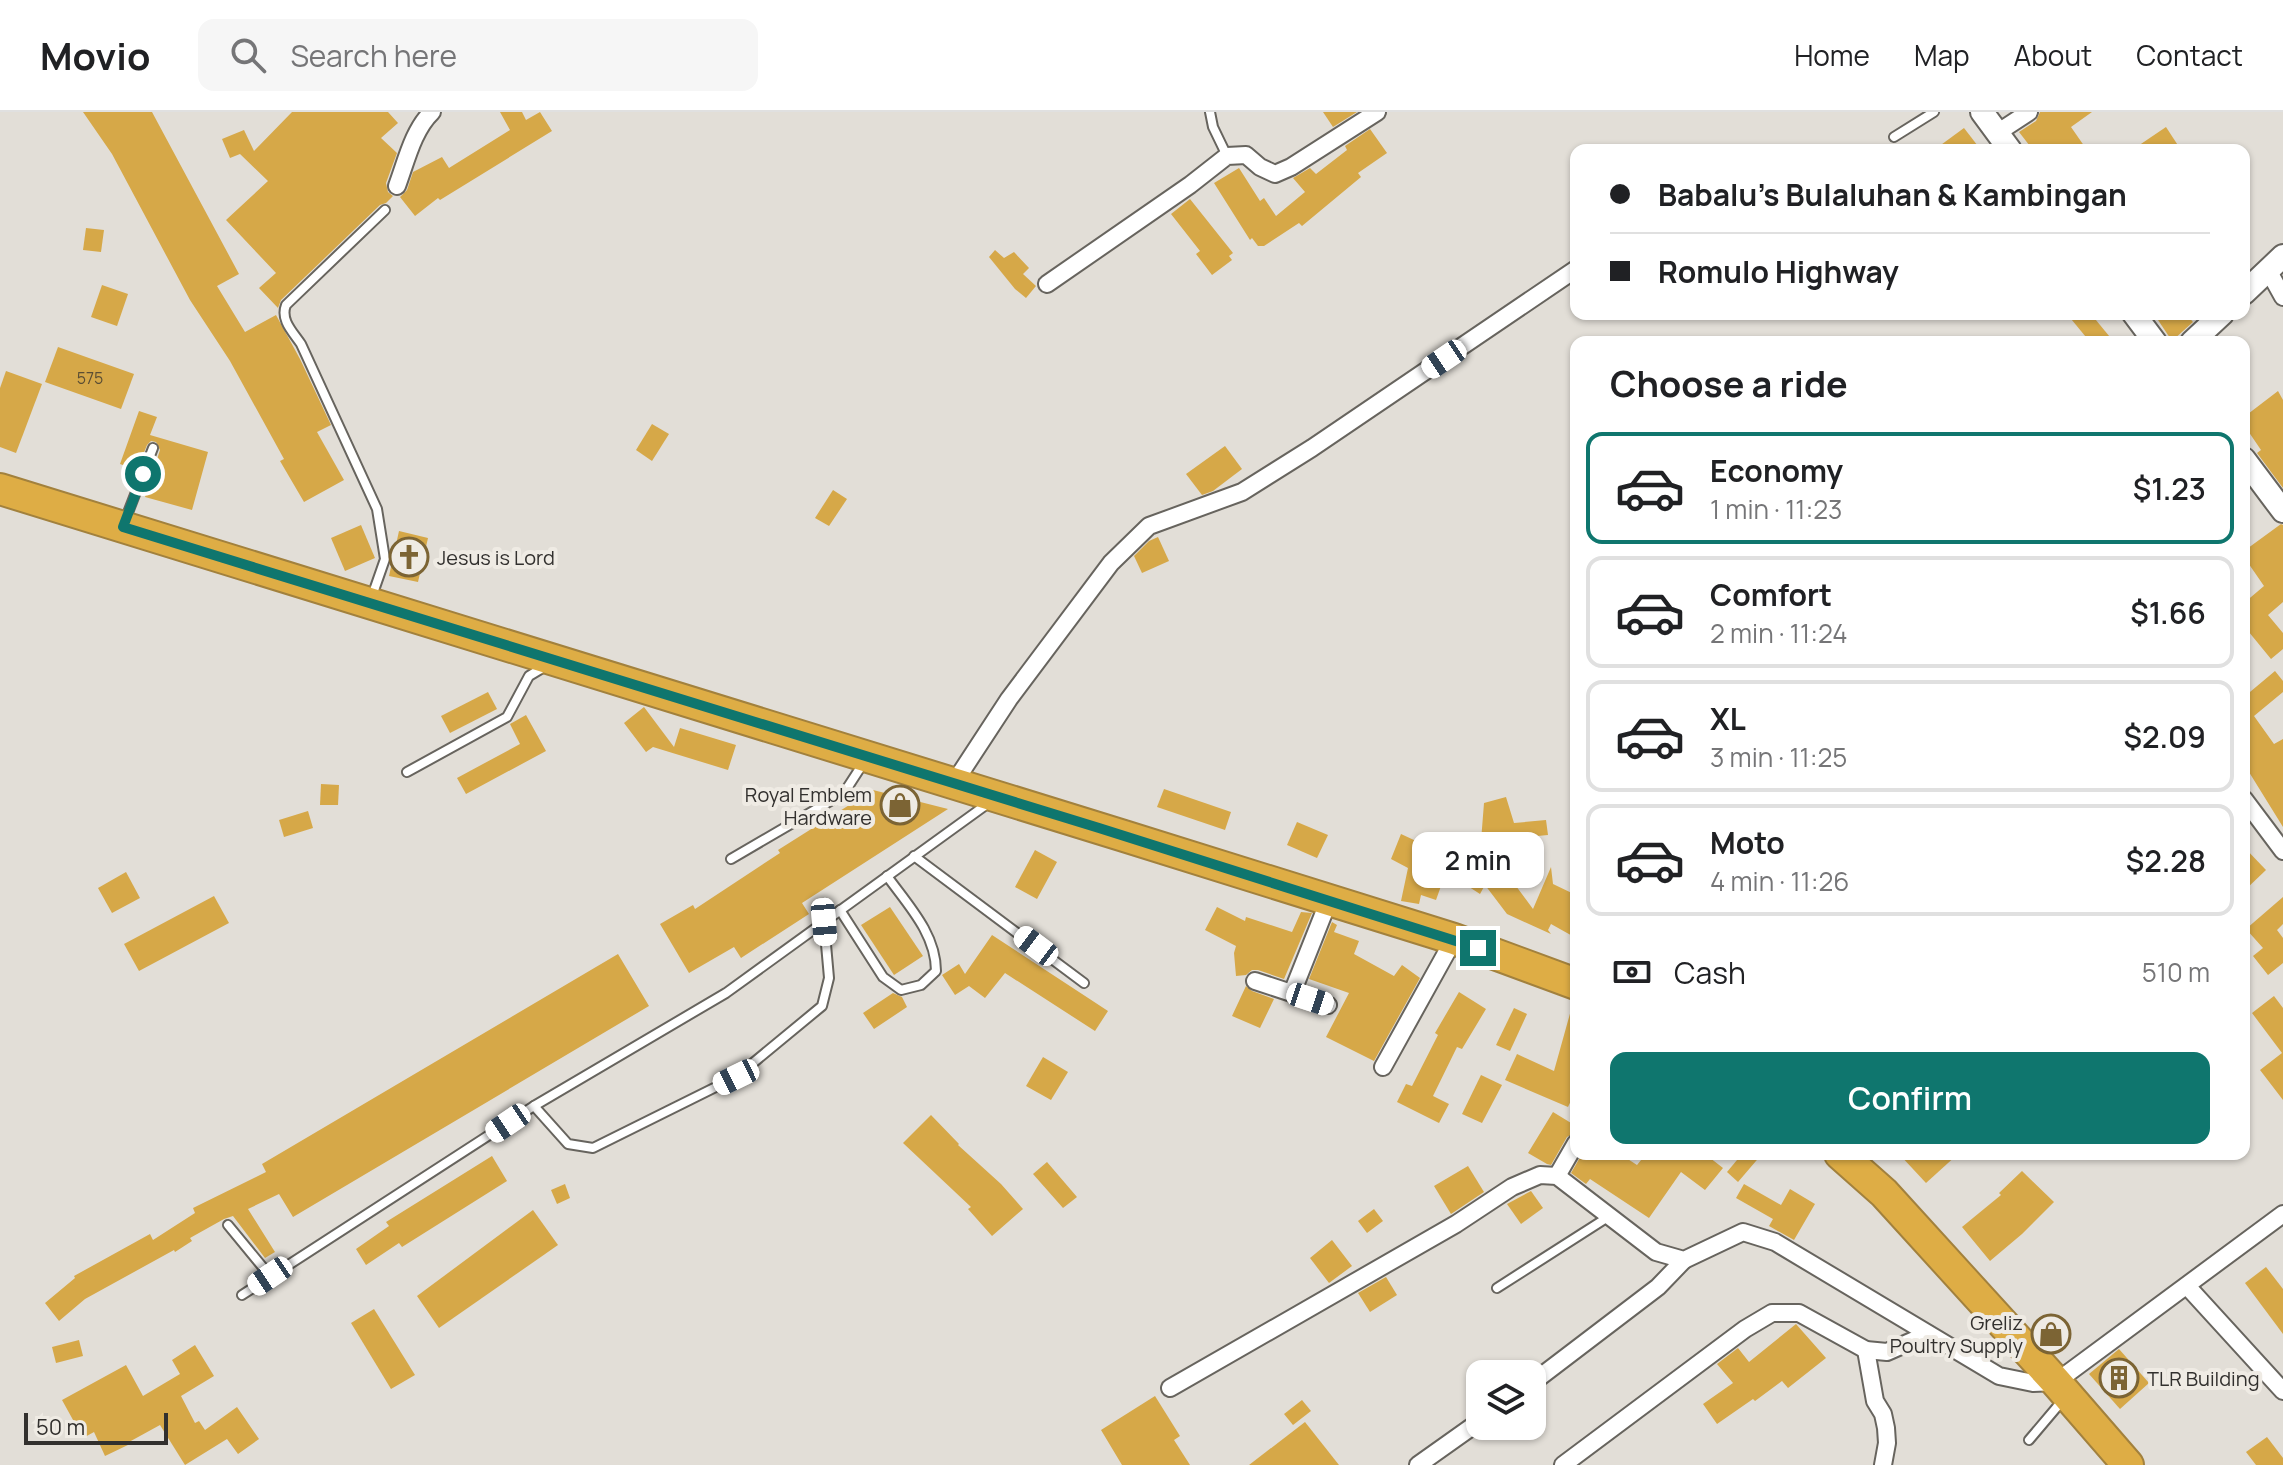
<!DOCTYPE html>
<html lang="en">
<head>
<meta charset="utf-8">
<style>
  body { margin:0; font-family:Manrope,sans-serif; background:#f6f6f6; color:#202124; height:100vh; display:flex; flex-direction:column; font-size:30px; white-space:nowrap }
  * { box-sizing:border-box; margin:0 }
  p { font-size:26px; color:#757577 }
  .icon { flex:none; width:44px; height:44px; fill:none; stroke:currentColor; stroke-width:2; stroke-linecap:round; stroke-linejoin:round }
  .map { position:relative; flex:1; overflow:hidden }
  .sheet { position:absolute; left:1570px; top:224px; width:680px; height:824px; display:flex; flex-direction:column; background:#fff; border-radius:16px; box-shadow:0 2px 6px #0004 }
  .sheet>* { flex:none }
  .top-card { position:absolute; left:1570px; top:32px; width:680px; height:176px; border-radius:16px; box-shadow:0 2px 6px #0004; display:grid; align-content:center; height:176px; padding:0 40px; background:#fff }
  .tools { position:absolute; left:1466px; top:1248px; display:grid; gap:16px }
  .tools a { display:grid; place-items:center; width:80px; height:80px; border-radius:16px; background:#fff; box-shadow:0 2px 6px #0004; font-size:40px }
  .scale { position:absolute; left:24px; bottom:20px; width:144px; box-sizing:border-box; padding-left:8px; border:4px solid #32302e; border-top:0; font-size:22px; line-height:28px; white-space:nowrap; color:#32302e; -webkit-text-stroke:6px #efebe4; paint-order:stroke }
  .end { position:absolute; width:36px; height:36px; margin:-18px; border:10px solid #0f766e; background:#fff; box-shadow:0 0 0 4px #fff }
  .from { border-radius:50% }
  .bubble { position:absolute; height:56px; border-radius:16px; background:#fff; box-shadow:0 2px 6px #0004; font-size:26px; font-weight:600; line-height:56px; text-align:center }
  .car { position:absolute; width:24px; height:48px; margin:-24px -12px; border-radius:10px; box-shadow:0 0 6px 2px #0007; background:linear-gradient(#fff 24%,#345 0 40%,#fff 0 76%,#345 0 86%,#fff 0) }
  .top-card b { display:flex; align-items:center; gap:28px; height:76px; font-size:30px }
  .top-card b+b { border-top:2px solid #e0e0e0 }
  .top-card i { width:20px; height:20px; background:#202124 }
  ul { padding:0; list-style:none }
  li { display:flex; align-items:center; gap:24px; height:112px; margin:0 16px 12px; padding:0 24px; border:4px solid #e0e0e0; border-radius:16px }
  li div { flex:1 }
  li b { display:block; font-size:30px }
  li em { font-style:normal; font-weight:600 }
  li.active { border-color:#0f766e }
  li>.icon { width:72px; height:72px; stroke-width:1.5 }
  h2 { padding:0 40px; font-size:36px; line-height:96px }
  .pay { display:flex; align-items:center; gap:20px; height:88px; padding:0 40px; font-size:30px }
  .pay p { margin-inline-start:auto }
  .cta { display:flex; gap:16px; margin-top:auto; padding:16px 40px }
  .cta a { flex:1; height:92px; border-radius:16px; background:#0f766e; color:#fff; font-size:32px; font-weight:600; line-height:92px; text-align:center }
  header { display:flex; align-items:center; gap:48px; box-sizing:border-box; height:112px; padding:0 40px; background:#fff; border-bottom:2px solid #e0e0e0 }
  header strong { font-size:38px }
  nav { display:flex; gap:44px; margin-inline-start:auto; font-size:28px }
  .search { width:560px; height:72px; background:#f6f6f6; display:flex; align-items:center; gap:20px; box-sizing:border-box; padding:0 28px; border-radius:16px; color:#757577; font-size:30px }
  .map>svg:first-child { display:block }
</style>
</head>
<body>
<header>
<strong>Movio</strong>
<div class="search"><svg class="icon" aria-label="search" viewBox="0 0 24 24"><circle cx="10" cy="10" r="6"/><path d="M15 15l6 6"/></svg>Search here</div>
<nav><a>Home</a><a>Map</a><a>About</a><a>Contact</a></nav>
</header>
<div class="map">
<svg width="2283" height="1353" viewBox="0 0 2283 1353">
  <rect width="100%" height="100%" fill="#e2ded7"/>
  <g fill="#d6a848">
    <polygon points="83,0 152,0 239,162 217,174 245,220 276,203 300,247 331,313 317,320 344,368 304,390 280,349 284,347 230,249 190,188 112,42"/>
    <polygon points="292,0 388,0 398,11 381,26 397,41 386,71 388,80 393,84 386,91 380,93 281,188 278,196 259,176 276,161 226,108 268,69 240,42 230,46 222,27 244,18 254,39"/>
    <polygon points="500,0 522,0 526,8 540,0 552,19 440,88 438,86 415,104 400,85 407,78 413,60 442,45 449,56 510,18"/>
    <polygon points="1323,0 1357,0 1333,15"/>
    <polygon points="2040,0 2092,0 2071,15 2087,38 2033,38 2019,20 2036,9"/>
    <polygon points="2166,15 2181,38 2132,38"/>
    <polygon points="1964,16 1981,38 1934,38"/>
    <polygon points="1370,17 1387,41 1358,61 1361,65 1302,114 1299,111 1264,134 1258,134 1252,126 1250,128 1214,71 1239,56 1260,89 1264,86 1276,104 1305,80 1293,66 1310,56 1316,62 1347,38 1345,34"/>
    <polygon points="1190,87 1233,141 1229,144 1232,148 1212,163 1196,142 1200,139 1171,102"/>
    <polygon points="86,116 104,118 101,140 83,138"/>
    <polygon points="995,138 1004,146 1014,140 1029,156 1023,162 1036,174 1026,186 1015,177 989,145"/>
    <polygon points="102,173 128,182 117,214 91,205"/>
    <polygon points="2067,202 2091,202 2114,230 2090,230"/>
    <polygon points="2154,202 2186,202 2193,210 2172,229"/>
    <polygon points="58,235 134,262 121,297 45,270"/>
    <polygon points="6,259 42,272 16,341 0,335 0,276"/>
    <polygon points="2278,279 2283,288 2283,376 2257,341 2261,338 2244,313 2244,305"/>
    <polygon points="139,299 157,305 150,323 208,340 192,398 145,385 160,338 156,330 151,329 147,333 137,358 120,352"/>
    <polygon points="652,312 669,322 652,349 636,338"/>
    <polygon points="1225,334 1242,357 1213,379 1202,383 1186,362"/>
    <polygon points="833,378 847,387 829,414 815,406"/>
    <polygon points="2281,412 2283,413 2283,490 2268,503 2283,521 2283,537 2271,547 2244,514 2244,491 2264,474 2244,445 2244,439"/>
    <polygon points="361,413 375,446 345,459 331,426"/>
    <polygon points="399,419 428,426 418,470 389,464"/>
    <polygon points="1158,425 1169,449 1142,461 1134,444 1149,429"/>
    <polygon points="2275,559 2283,569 2283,580 2254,604 2274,632 2283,627 2283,715 2244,652 2244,585"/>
    <polygon points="488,580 497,597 450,621 441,604"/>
    <polygon points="644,595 674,635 680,616 736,633 728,658 653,635 646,640 624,611"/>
    <polygon points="526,603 546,639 466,682 457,666 520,632 510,612"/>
    <polygon points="321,672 339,673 338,693 320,693"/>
    <polygon points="1164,677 1231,700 1225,718 1157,695"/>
    <polygon points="873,678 948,697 802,791 809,802 741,846 734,835 689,861 660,812 693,793 695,797 780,741 778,738"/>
    <polygon points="1506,685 1514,711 1546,708 1548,723 1515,726 1514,733 1481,729 1484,691"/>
    <polygon points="308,699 313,716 284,725 279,708"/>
    <polygon points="1297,710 1328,723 1317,746 1287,733"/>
    <polygon points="1401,722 1442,741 1448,729 1516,774 1533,797 1551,755 1553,772 1576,783 1576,826 1551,812 1548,818 1551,822 1507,802 1485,773 1480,782 1446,760 1436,788 1421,783 1419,792 1401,789 1408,756 1391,747"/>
    <polygon points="2244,735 2266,758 2244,779"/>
    <polygon points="1035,738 1057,750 1037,787 1015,775"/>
    <polygon points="126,760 140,786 112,801 98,776"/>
    <polygon points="214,784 229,811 139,859 124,832"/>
    <polygon points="2283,785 2283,812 2277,818 2283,826 2283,851 2268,863 2253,844 2263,836 2246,817"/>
    <polygon points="890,795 923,844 894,863 861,813"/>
    <polygon points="1217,795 1245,809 1246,805 1292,820 1301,800 1312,801 1284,867 1258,858 1252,858 1246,863 1236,864 1234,841 1236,834 1205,818"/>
    <polygon points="1332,810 1337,813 1334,820 1359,829 1354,842 1394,864 1402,853 1420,866 1374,949 1326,925 1349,881 1309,867"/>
    <polygon points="992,823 1108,899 1095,919 1005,861 985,886 969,874 955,883 942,863 959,852 965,862"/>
    <polygon points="618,842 649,894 293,1105 279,1082 248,1097 275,1140 265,1146 233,1104 224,1107 190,1126 192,1129 175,1140 174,1138 85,1187 59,1209 45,1191 75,1166 74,1164 150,1122 153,1128 195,1101 193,1096 266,1060 262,1052"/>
    <polygon points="1246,874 1252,879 1274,887 1260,916 1232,904"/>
    <polygon points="1459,880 1486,897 1462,937 1457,935 1433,984 1449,992 1439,1011 1397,990 1406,972 1412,974 1438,923 1435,921"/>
    <polygon points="893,881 902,885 907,895 874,917 863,901"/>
    <polygon points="2274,884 2283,896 2283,988 2260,958 2282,941 2252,901"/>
    <polygon points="1514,896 1527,902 1510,939 1496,933"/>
    <polygon points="1571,898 1576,898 1576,978 1568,995 1505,968 1517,942 1554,959"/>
    <polygon points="1043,945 1068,960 1051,988 1026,974"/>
    <polygon points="1481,963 1502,973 1482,1011 1462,1002"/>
    <polygon points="1553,1000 1576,1014 1576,1020 1567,1025 1551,1053 1547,1052 1528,1041"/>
    <polygon points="931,1003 959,1032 958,1033 1001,1072 1023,1097 992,1124 968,1097 971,1095 903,1031"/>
    <polygon points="1582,1042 1620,1042 1637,1053 1646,1042 1705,1042 1723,1056 1705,1078 1681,1060 1649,1106 1590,1067 1586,1072 1571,1061"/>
    <polygon points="1742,1042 1762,1042 1738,1070 1727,1060"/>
    <polygon points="1899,1042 1958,1042 1926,1071"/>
    <polygon points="492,1044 507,1069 402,1135 399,1131 366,1153 356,1137 389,1114 386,1110"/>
    <polygon points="1047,1050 1077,1085 1063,1096 1033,1062"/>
    <polygon points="1468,1054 1484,1080 1451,1102 1434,1074"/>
    <polygon points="2022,1059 2054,1090 2022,1122 1990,1149 1962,1115 2001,1083 1999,1081"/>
    <polygon points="565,1072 570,1086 557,1092 551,1078"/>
    <polygon points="1744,1072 1781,1093 1790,1077 1815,1092 1794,1128 1769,1114 1773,1107 1736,1086"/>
    <polygon points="1531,1079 1543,1096 1521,1112 1507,1092"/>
    <polygon points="1374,1097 1383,1109 1367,1121 1358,1109"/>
    <polygon points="533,1098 558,1133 439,1216 417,1184"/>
    <polygon points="1332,1128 1352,1154 1329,1171 1310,1146"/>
    <polygon points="2266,1155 2283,1177 2283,1222 2245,1171"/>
    <polygon points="1386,1165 1397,1183 1370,1200 1358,1181"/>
    <polygon points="374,1197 415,1263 391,1277 351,1211"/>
    <polygon points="1796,1212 1826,1246 1788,1276 1782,1269 1755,1289 1753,1287 1717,1312 1703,1292 1733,1271 1717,1252 1738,1236 1749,1250"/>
    <polygon points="79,1228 83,1244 56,1251 52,1235"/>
    <polygon points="195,1233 214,1264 181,1284 195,1311 199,1309 205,1318 237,1295 259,1327 238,1342 227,1327 185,1353 160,1313 129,1330 130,1332 105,1344 94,1320 83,1326 62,1288 126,1253 143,1284 180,1262 172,1248"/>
    <polygon points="2119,1237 2149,1271 2120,1297 2089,1262"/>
    <polygon points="1155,1284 1180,1324 1174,1328 1190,1353 1122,1353 1101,1318"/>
    <polygon points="1302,1288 1311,1299 1293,1313 1284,1302"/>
    <polygon points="1305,1310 1339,1353 1249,1353"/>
    <polygon points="2267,1325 2283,1346 2283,1353 2256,1353 2246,1340"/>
  </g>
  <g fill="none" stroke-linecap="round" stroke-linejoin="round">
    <g stroke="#67645e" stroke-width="12">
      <g id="lane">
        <polyline points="1210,0 1213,15 1227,44"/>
        <polyline points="1894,25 1934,0"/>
        <polyline points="124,411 153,336"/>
        <path d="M371 487 385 447 377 397 301 232C293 220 280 208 286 193L385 98"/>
        <polyline points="407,660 507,605 529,564 544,555"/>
        <polyline points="914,744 1084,871"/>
        <polyline points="731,747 844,681 864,650"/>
        <path d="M840 798 883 865 901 878 921 873 936 859C936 822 908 793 887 764"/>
        <polyline points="534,994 568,1032 593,1036 736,965 822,894 829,866 824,810"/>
        <polyline points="228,1113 270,1164"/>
        <polyline points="1497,1176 1608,1105"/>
        <polyline points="242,1183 534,994 726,881 990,690"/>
        <polyline points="2029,1328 2062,1289"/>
      </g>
    </g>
    <g stroke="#67645e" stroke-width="20">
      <g id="street">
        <polyline points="1997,21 2029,0"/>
        <path d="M397 74C406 50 413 18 432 0"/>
        <polyline points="2268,158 2283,185"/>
        <polyline points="1047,172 1190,73 1227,44 1246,43 1260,55 1275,62 1291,55 1377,0"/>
        <polyline points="954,671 1009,587 1111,451 1149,414 1242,380 1312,336 1576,157"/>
        <polyline points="2244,687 2283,739"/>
        <polyline points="1255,869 1328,893"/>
        <polyline points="1292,881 1329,788"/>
        <polyline points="1383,955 1454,827"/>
        <polyline points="1557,1064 1576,1031"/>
        <polyline points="2187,1174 2283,1279"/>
        <polyline points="1866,1238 1875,1289 1883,1302 1886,1316 1887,1331 1883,1353"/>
        <polyline points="1532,1271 1658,1175 1684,1148"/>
        <polyline points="1170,1276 1456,1112 1512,1075 1540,1063 1557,1064 1656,1140 1684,1148 1743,1120 1775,1130 1999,1264 2033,1271 2056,1270 2283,1102"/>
        <polyline points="1418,1353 1480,1309"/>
        <polyline points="1563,1353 1745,1217 1772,1201 1799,1201 1866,1238 1887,1240 1928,1222"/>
      </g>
    </g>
    <g stroke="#67645e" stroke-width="26">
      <g id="secondary">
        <polyline points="1982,0 2010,38"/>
        <polyline points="2244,181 2283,144"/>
        <polyline points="2134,202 2155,230"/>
        <polyline points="2192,230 2222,202"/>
        <polyline points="2244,347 2283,399"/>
      </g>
    </g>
    <g stroke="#a2813d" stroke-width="34">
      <g id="highway">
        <polyline points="0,377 1124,724 1454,827 1576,872"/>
        <polyline points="1840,1042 1884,1081 2056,1270 2128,1353"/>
      </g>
    </g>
    <use href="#lane" stroke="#fff" stroke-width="8"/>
    <use href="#street" stroke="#fff" stroke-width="16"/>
    <use href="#secondary" stroke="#fff" stroke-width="22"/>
    <use href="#highway" stroke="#dead45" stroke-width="30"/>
  </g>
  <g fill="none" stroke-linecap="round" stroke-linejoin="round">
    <polyline stroke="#0f766e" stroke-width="10" points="143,362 123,415 1099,716 1478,836"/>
  </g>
  <defs>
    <g id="church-ring" transform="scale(2)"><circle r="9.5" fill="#efebe4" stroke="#7c6434" stroke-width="1.5"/><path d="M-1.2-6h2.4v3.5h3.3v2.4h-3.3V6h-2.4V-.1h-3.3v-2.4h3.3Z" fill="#7c6434"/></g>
    <g id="shop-ring" transform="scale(2)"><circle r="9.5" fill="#efebe4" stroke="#7c6434" stroke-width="1.5"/><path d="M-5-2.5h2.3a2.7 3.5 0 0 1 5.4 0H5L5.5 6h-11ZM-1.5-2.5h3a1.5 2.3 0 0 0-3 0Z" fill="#7c6434"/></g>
    <g id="building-ring" transform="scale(2)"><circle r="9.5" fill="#efebe4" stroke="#7c6434" stroke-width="1.5"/><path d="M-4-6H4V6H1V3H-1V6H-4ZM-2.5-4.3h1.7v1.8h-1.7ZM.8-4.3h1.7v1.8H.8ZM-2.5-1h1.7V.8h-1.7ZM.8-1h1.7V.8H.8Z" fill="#7c6434"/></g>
  </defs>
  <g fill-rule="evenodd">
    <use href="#church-ring" x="409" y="445"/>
    <use href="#shop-ring" x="900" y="693"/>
    <use href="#shop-ring" x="2051" y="1222"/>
    <use href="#building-ring" x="2119" y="1266"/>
  </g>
  <g text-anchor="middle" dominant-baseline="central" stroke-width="8" stroke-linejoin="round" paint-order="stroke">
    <g font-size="16" fill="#5b4e34">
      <text x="90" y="266">575</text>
    </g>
    <g font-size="20" fill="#32302e" stroke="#efebe4" text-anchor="start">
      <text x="437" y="445">Jesus is Lord</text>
      <text x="872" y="682" text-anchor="end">Royal Emblem<tspan x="872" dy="23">Hardware</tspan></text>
      <text x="2023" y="1210" text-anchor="end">Greliz<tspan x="2023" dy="23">Poultry Supply</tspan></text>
      <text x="2147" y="1266">TLR Building</text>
    </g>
  </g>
</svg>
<div class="tools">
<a><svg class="icon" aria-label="layers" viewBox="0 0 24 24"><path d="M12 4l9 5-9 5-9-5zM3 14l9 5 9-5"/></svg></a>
</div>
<div class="scale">50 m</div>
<i class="end from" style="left:143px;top:362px"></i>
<i class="end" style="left:1478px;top:836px"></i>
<div class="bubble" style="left:1412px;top:720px;width:132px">2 min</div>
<i class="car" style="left:1444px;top:247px;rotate:236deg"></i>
<i class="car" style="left:824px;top:810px;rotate:175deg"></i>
<i class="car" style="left:1036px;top:834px;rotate:307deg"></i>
<i class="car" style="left:1310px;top:887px;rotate:108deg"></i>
<i class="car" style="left:736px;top:965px;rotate:244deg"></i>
<i class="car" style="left:508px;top:1011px;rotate:236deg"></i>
<i class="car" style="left:270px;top:1164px;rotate:236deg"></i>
<div class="top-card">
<b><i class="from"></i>Babalu's Bulaluhan &amp; Kambingan</b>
<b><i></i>Romulo Highway</b>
</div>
<section class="sheet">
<h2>Choose a ride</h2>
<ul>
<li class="active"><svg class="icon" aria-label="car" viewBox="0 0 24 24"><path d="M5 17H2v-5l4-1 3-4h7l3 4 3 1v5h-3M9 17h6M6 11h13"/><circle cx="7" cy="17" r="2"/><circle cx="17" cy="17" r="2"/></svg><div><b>Economy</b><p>1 min · 11:23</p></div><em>$1.23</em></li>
<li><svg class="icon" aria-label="car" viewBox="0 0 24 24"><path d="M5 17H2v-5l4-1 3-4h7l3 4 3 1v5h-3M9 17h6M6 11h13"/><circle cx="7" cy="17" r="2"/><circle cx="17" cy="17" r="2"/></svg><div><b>Comfort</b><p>2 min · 11:24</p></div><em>$1.66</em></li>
<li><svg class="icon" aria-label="car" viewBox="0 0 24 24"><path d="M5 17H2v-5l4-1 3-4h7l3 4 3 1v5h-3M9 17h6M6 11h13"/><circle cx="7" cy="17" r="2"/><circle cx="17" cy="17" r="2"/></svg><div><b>XL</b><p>3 min · 11:25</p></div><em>$2.09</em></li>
<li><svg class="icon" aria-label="car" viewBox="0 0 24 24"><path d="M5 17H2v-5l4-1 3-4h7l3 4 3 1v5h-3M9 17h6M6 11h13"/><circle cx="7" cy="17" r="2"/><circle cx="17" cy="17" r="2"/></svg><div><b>Moto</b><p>4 min · 11:26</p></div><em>$2.28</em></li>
</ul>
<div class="pay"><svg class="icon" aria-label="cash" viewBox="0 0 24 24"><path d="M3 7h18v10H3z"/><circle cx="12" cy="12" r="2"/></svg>Cash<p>510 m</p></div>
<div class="cta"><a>Confirm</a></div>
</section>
</div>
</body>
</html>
